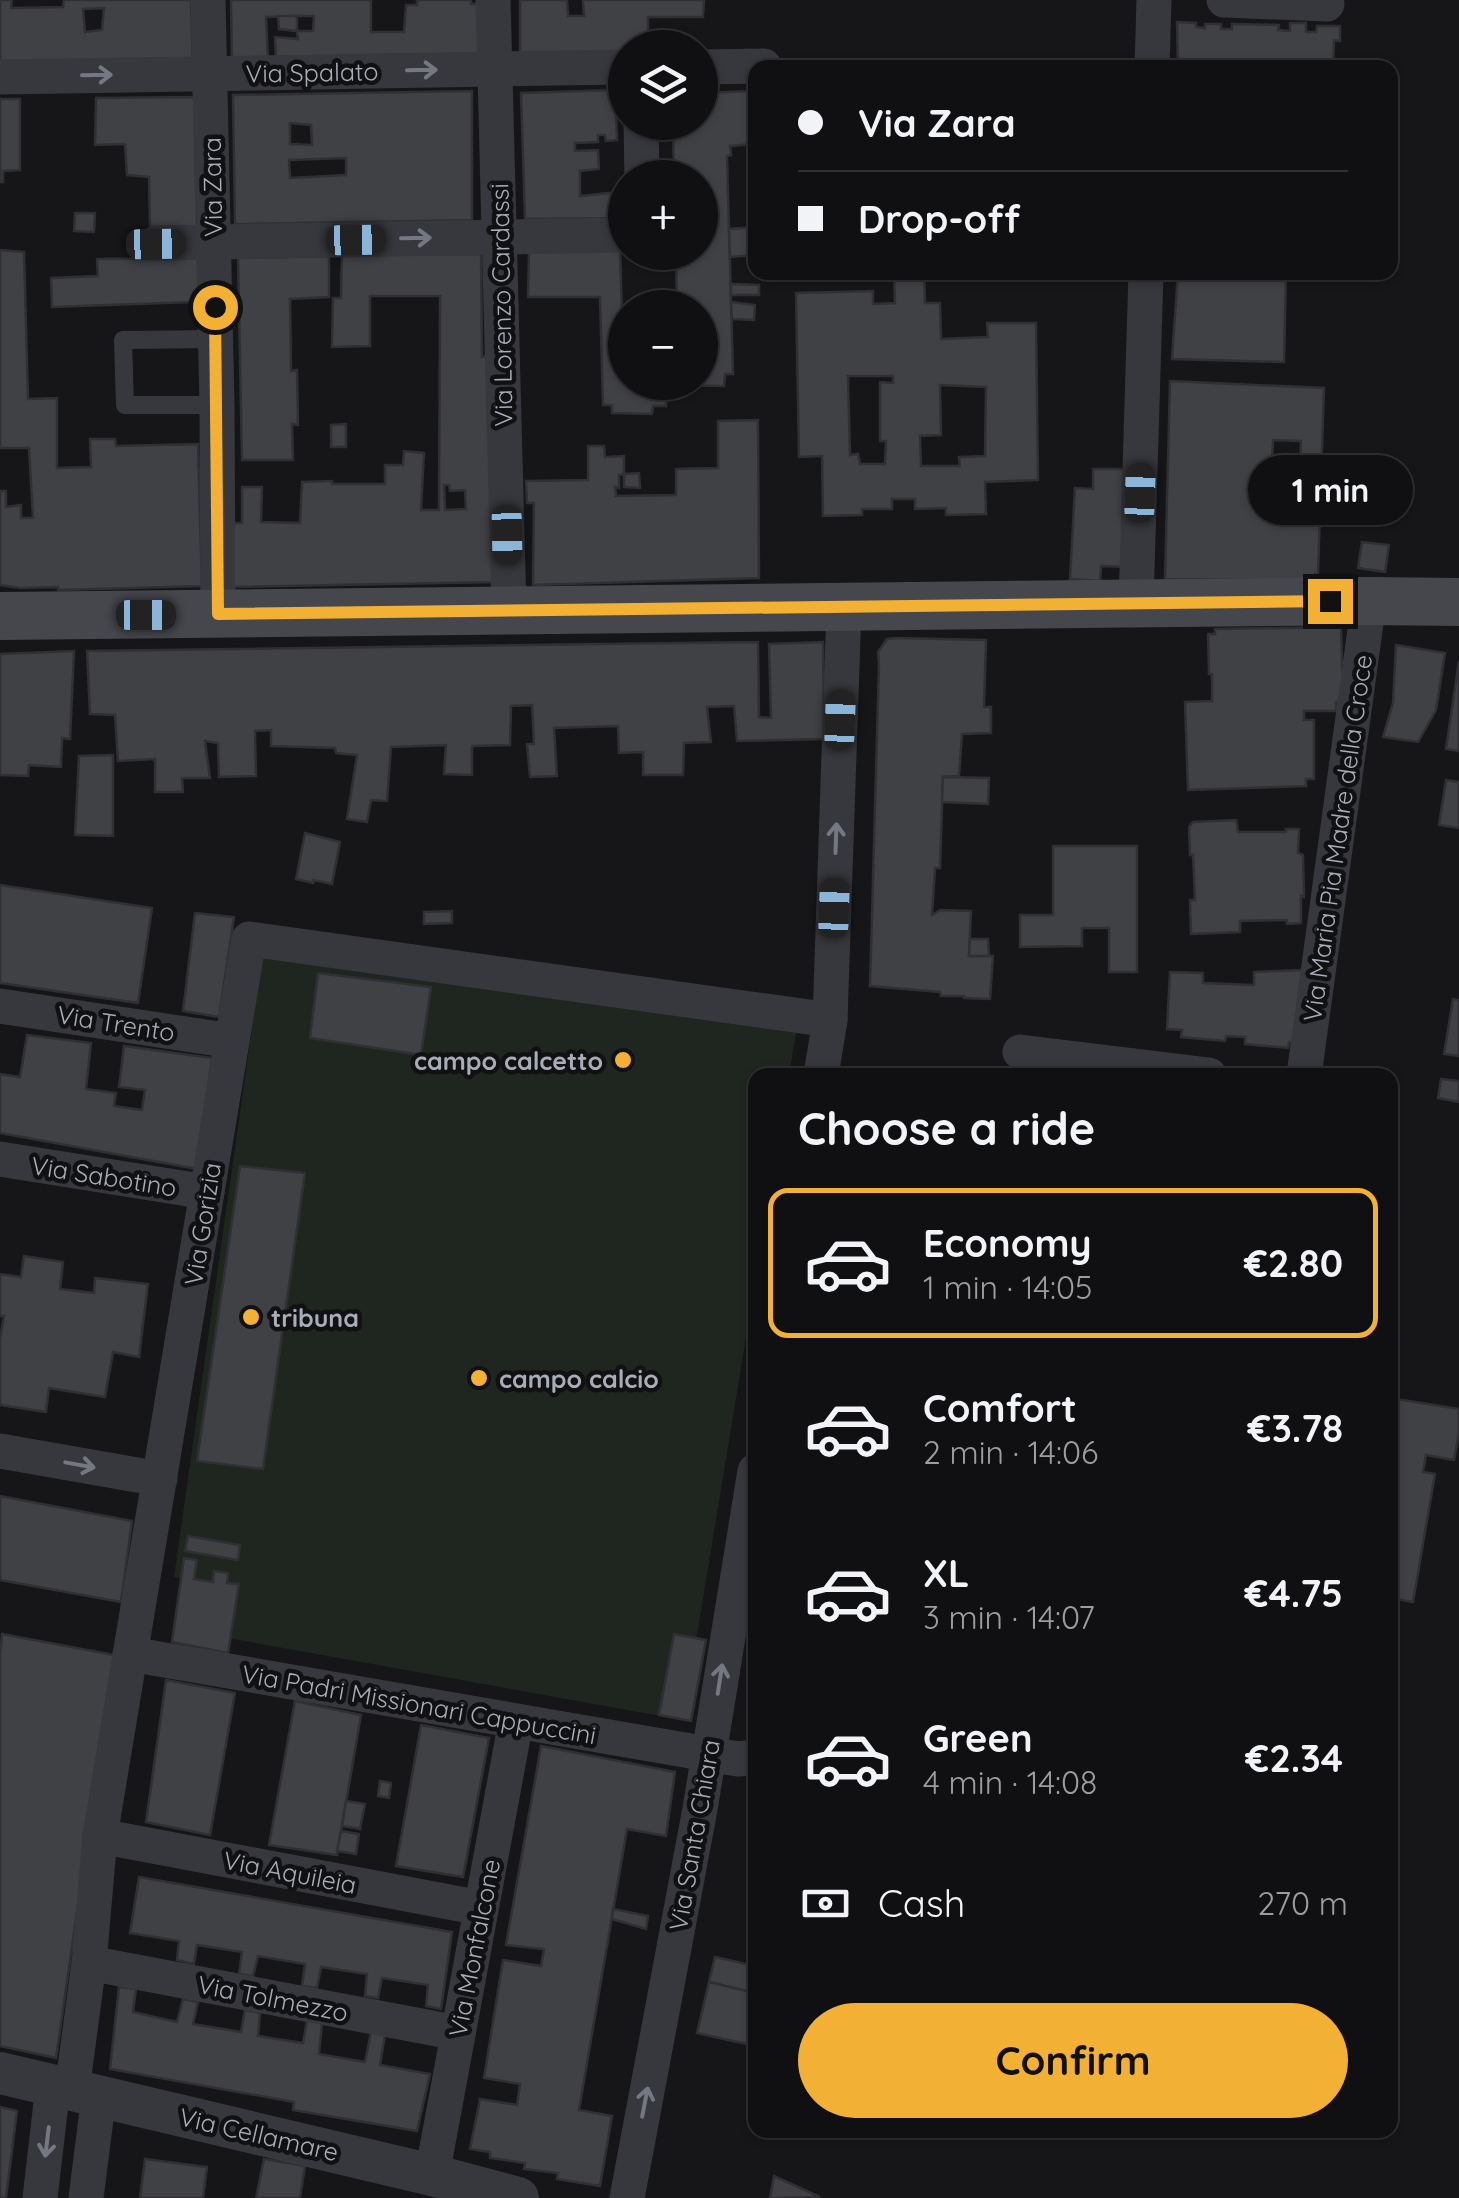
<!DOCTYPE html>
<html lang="en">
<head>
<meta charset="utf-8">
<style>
  body { margin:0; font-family:Quicksand,sans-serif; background:#19191b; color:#f1f3f6; height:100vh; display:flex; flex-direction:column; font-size:38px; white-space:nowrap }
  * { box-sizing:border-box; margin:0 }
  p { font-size:32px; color:#9c9d9f }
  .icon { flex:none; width:55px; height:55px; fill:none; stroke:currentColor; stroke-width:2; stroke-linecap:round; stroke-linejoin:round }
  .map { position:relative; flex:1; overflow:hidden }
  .drawer { position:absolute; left:748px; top:1068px; width:650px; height:1070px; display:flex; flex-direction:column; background:#101012; border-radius:20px; box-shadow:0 2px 8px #0004,0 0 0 2px #303032 }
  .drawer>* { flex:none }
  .banner { position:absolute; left:748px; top:60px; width:650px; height:220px; border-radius:20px; box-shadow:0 2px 8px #0004,0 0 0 2px #303032; display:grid; align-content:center; height:220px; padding:0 50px; background:#101012 }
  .fabs { position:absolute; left:608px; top:30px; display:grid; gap:20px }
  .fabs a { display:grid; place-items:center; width:110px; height:110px; border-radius:50%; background:#101012; box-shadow:0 2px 8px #0004,0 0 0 2px #303032; font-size:50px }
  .end { position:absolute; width:45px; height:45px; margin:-22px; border:12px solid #f2b134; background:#111; box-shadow:0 0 0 5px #111 }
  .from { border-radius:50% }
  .bubble { position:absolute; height:70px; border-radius:35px; background:#101012; box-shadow:0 2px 8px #0004,0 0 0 2px #303032; font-size:32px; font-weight:700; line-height:70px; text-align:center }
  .car { position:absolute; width:30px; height:60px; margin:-30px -15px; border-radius:12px; box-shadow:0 0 8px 2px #0007; background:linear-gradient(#222 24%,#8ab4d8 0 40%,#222 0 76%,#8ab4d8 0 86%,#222 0) }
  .banner b { display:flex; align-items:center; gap:35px; height:95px; font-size:38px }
  .banner b+b { border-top:2px solid #303032 }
  .banner i { width:25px; height:25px; background:#f1f3f6 }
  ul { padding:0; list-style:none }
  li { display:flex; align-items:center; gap:30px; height:150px; margin:0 20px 15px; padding:0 30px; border:5px solid transparent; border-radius:20px }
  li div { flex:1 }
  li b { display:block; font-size:38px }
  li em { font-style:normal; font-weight:700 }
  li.active { border-color:#f2b134 }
  li>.icon { width:90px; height:90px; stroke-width:1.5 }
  h2 { padding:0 50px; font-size:45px; line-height:120px }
  .pay { display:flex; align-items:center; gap:25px; height:110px; padding:0 50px; font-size:38px }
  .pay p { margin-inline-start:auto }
  .button { display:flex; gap:20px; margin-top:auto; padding:20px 50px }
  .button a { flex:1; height:115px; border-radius:60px; background:#f2b134; color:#111; font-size:40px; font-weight:700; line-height:115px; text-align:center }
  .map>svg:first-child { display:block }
</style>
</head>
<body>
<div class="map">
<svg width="1459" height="2198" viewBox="0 0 1459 2198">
  <rect width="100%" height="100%" fill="#161618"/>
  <path fill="#1e261f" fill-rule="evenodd" d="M262 958 796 1033 789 1075H755V1283L683 1720 228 1638 235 1588 174 1577ZM240 1167 304 1173 198 1460Z"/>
  <g fill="#404145" stroke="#303034" stroke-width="2.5" fill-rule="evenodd">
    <path d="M0 0H12L11 8 63 7 64 0H191L193 63 0 65ZM104 8 102 30 85 32 83 9Z"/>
    <polygon points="231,0 371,0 371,32 404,32 406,5 417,5 417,0 471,0 471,4 481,4 485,58 276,60 275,37 298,39 297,31 313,31 314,16 297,16 266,17 268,62 232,62"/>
    <polygon points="520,0 567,0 568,16 584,16 583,0 704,0 703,17 648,17 648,48 625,48 625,56 520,58"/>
    <polygon points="278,16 297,16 297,31 279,29"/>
    <polygon points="1177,22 1196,23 1196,27 1205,28 1205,24 1221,24 1221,29 1232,29 1232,24 1279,25 1278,30 1290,31 1290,23 1306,23 1306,32 1316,32 1317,26 1340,26 1340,41 1334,40 1333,68 1178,68"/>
    <polygon points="615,90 617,140 606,141 605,135 598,135 598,142 575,143 575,151 598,150 599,169 580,171 580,196 619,192 620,218 525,219 521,93"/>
    <path d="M472 91V220L235 224 233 95ZM290 123 311 125 312 145 290 144ZM346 158V175L290 178 289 160Z"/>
    <polygon points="755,91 755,144 730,146 731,155 727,156 733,374 725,374 724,386 667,385 666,406 653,406 652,414 612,413 612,405 603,405 600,297 528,297 529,251 620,250 622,315 625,315 625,382 700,382 700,308 677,308 676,252 700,252 700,178 674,178 673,122 700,122 700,93"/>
    <polygon points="195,97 198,226 150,227 149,177 127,175 125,144 95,145 96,98"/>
    <polygon points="0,99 20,99 20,170 3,171 3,182 0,182"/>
    <polygon points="75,213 95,213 94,232 74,231"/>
    <polygon points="755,227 755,255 730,257 729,229"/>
    <polygon points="0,250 24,252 28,399 57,398 57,468 91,467 90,439 115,439 116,446 198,444 202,586 58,590 58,587 20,588 0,585 0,491 6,491 6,507 21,505 21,518 33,518 29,448 0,448"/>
    <path d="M481 254 482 357 490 355 495 582 232 587V523H242V487H262L261 522 300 523 302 482 332 481V484H385V465H403L404 451 424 453 421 510H439L440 296H370V346L332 347 333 298H341L342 255ZM444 485H449L450 491 465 490 466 509 445 510Z"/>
    <polygon points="329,256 329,297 290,299 291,371 297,370 298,425 292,424 293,460 242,460 238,258"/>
    <polygon points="200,258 200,293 193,293 192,302 52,307 51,278 98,276 97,259"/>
    <path d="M894 272H924L925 303H940L941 339 988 337 987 323H1036L1038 480 985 482 986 514 946 515V508L915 509V499H892V509H862V515L823 516 822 456 799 457 796 293 873 291V304L895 303ZM848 376H893V383L880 382V441H886L885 464H860L858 454 850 455ZM940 385 986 387 985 456 959 457 960 466H921L920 436 941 435Z"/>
    <polygon points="1178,272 1286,272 1284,362 1172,359"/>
    <polygon points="731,284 759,285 759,295 731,295"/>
    <polygon points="731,302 755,305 754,320 732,319"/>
    <path d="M1170 381 1324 388 1318 574H1315L1314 580 1165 579ZM1273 440 1301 441 1299 486 1271 485Z"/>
    <polygon points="758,420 759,578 533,585 534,503 527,503 526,481 588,480 588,446 604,446 605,457 624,456 624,474 619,475 619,488 615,487 616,496 676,495 676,469 718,468 718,421"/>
    <polygon points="346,424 346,447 331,447 331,425"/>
    <polygon points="1093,469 1126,469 1126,567 1101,566 1100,581 1070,579 1075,488 1093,489"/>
    <polygon points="639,473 640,488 624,487 624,474"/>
    <polygon points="1362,542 1389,545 1385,572 1358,568"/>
    <polygon points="1341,627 1343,702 1336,702 1336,711 1304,711 1304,720 1314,720 1314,779 1306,779 1306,786 1188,790 1185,702 1212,701 1212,674 1209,674 1208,634 1215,634 1215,629"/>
    <polygon points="895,638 986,640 984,707 991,707 991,733 962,734 959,776 943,777 940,868 935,868 932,915 940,910 971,911 969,956 993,956 990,999 964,998 964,996 941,996 940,992 870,986 879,664 878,652 887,639"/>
    <polygon points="758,642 759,717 771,718 769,644 823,642 824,739 737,741 734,706 707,707 711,742 684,743 683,775 643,775 643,752 619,753 618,726 554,728 557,776 530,777 527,744 534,744 532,705 511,706 510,745 472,746 472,775 444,774 446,745 391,747 387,801 371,800 367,822 347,819 357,755 336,753 335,748 271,746 271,730 255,731 256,776 219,777 218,743 205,741 210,778 182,778 183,792 155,792 155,759 118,761 115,715 90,714 87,651"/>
    <polygon points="1396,645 1445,653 1436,710 1418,742 1383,737 1393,703"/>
    <polygon points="74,651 70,739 62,738 61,767 29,765 28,776 0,775 0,654"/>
    <polygon points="1459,661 1459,751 1446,749"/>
    <polygon points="113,755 113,836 75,835 79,756"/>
    <polygon points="943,777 989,778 988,804 942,802"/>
    <polygon points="1446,780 1459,782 1459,828 1439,825"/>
    <polygon points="1236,820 1238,832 1286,832 1286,829 1299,829 1298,853 1303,855 1304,897 1301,896 1301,923 1287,924 1287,920 1240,921 1240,932 1191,934 1190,900 1195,900 1193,855 1190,855 1189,827 1193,822"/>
    <polygon points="305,833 340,842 332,884 313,880 313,883 296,879"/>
    <polygon points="1053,846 1137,846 1137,972 1109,972 1109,928 1082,928 1082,946 1020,947 1020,915 1053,915"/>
    <polygon points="0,885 152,908 138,1003 0,983"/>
    <polygon points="452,911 452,923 424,924 424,912"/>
    <polygon points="195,913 234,917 219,1017 183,1011"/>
    <polygon points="970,939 988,939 989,956 969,956"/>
    <polygon points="1303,970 1294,1042 1289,1042 1288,1048 1245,1044 1245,1037 1226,1036 1225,1041 1181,1037 1182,1030 1167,1029 1170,972 1203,973 1203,983 1254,985 1254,972"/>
    <polygon points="318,973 431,987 421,1055 310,1038"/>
    <polygon points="1453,999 1459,1000 1459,1056 1444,1054"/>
    <polygon points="27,1035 91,1043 86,1089 116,1093 114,1106 142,1110 145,1090 119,1087 124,1046 212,1058 197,1169 0,1133 0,1074 20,1077"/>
    <polygon points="1441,1079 1459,1081 1459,1102 1438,1098"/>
    <polygon points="240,1166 305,1173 263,1469 197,1461"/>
    <polygon points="24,1256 63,1262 60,1289 94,1293 95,1278 148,1284 139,1357 113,1352 105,1397 49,1388 46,1412 0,1405 0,1339 4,1316 0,1316 0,1274 21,1277"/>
    <polygon points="1390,1398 1459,1409 1459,1433 1454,1460 1426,1455 1423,1472 1435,1474 1413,1602 1390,1598"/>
    <polygon points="0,1496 132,1521 121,1602 0,1580"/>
    <polygon points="188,1536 240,1545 238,1560 185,1551"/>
    <polygon points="184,1558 197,1560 194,1579 213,1582 214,1571 228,1573 227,1583 239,1584 228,1653 172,1642"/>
    <polygon points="2,1634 114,1655 56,2058 0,2046 0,1656"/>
    <polygon points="674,1634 706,1640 691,1721 659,1715"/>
    <polygon points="166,1680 235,1693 210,1835 146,1822"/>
    <polygon points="295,1701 361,1715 337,1855 269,1845"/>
    <polygon points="421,1725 489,1738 463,1877 396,1866"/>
    <polygon points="541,1746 675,1772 666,1836 627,1829 579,2110 612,2116 600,2186 557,2179 558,2173 524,2169 525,2163 490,2158 490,2152 470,2149 480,2099 517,2105 520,2084 484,2078 503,1960 541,1966 544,1949 506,1945"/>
    <polygon points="380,1781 391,1783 389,1798 378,1796"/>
    <polygon points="346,1801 365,1804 360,1829 342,1826"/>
    <polygon points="341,1831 359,1834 356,1854 337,1851"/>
    <polygon points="139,1877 452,1932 441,2009 426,2006 428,1985 382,1978 378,1998 365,1996 367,1974 321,1967 317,1988 302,1986 305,1964 258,1956 253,1976 239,1974 242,1952 197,1945 194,1964 177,1960 179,1941 130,1933"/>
    <polygon points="613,1909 648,1916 646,1929 612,1919"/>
    <polygon points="715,1957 755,1966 755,1993 709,1982"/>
    <polygon points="709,1982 755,1993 755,2027 751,2045 697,2033"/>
    <polygon points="119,1987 136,1989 133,2012 177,2022 183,1999 198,2002 193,2024 241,2032 245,2010 260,2013 258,2036 303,2043 307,2020 322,2022 319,2054 365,2062 371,2032 385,2035 380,2065 430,2074 417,2131 293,2110 294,2102 110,2069"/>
    <polygon points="0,2107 17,2111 6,2198 0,2198"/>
    <polygon points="145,2159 207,2167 203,2198 140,2198"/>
    <polygon points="264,2159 305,2166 300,2198 256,2198"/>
    <polygon points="774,2176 820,2197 770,2198"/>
  </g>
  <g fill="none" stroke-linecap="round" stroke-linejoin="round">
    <polyline stroke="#37383d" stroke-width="18" points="216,339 123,340 125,405 217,405"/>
    <g stroke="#37383d" stroke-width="35">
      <polyline points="208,0 217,405 218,614"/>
      <polyline points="493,0 509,610"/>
      <polyline points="1224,0 1327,4"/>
      <polyline points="700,67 764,66"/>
      <polyline points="1152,68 1154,0"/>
      <polyline points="0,77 625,67"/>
      <polyline points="641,122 642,178"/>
      <polyline points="156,243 625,235"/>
      <polyline points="1136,603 1146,272"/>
      <polyline points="0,1006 232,1041"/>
      <polyline points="1020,1052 1209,1075"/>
      <polyline points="821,1075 830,1020 844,607"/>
      <polyline points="1304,1075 1369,601"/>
      <polyline points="0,1159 207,1192"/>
      <polyline points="0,1451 160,1479"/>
      <polyline points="130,1654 708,1754 738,1759 755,1757"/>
      <polyline points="100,1836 481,1908"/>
      <polyline points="89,1963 458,2033"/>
      <polyline points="72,2090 89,1963 100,1836 249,939 830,1020"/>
      <polyline points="432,2175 516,1721"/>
      <polyline points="40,2198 53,2086"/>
      <polyline points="86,2198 99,2095"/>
      <polyline points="627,2198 700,1809 755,1471"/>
    </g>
    <polyline stroke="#37383d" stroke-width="42" points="0,2073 432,2175 518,2198"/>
    <polyline stroke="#45474d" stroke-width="48" points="0,616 1369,601 1459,602"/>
  </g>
  <defs><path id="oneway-shaft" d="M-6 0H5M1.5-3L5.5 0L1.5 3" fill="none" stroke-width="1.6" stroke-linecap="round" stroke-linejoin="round" transform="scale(2.5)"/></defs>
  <g stroke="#757881">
    <use href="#oneway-shaft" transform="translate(422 70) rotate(-1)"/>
    <use href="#oneway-shaft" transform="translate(97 75) rotate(-1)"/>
    <use href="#oneway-shaft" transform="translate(416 238) rotate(-1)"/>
    <use href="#oneway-shaft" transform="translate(836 838) rotate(-88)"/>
    <use href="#oneway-shaft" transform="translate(80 1465) rotate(10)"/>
    <use href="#oneway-shaft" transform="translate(720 1679) rotate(-81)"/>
    <use href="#oneway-shaft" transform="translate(645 2102) rotate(-79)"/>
    <use href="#oneway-shaft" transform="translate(47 2142) rotate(97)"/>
  </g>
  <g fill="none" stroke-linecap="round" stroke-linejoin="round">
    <polyline stroke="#f2b134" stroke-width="12" points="215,307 218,614 1330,601"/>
  </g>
  <g fill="#f2b134" stroke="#111113" stroke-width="4">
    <circle cx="623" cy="1060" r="10"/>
    <circle cx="251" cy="1317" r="10"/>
    <circle cx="479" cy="1378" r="10"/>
  </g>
  <g text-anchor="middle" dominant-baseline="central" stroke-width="9" stroke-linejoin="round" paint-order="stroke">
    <g font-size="25" fill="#a8adb8" stroke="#111113">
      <text transform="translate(312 72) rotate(-1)">Via Spalato</text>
      <text transform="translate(212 187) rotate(-91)">Via Zara</text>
      <text transform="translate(501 305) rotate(-91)">Via Lorenzo Cardassi</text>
      <text transform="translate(1337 838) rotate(-82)">Via Maria Pia Madre della Croce</text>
      <text transform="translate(116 1023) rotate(9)">Via Trento</text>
      <text transform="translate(104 1176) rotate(9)">Via Sabotino</text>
      <text transform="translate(202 1224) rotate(-81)">Via Gorizia</text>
      <text transform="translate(419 1704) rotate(10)">Via Padri Missionari Cappuccini</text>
      <text transform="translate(694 1835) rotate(-80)">Via Santa Chiara</text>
      <text transform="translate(290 1872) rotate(11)">Via Aquileia</text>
      <text transform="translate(474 1948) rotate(-79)">Via Monfalcone</text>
      <text transform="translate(273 1998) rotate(11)">Via Tolmezzo</text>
      <text transform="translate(259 2134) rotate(13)">Via Cellamare</text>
    </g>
    <g font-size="25" font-weight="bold" fill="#a8adb8" stroke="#111113" text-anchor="start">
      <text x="603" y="1060" text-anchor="end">campo calcetto</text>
      <text x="271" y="1317">tribuna</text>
      <text x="499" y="1378">campo calcio</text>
    </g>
  </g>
</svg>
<div class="fabs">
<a><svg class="icon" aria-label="layers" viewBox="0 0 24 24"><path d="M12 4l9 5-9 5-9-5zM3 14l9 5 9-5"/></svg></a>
<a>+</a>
<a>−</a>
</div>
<i class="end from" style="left:215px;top:307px"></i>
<i class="end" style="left:1330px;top:601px"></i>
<div class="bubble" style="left:1248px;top:455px;width:165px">1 min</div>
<i class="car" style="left:356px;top:240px;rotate:89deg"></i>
<i class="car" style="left:156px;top:244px;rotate:89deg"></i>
<i class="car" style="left:1140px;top:493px;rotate:2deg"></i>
<i class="car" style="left:507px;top:535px;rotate:179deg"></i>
<i class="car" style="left:146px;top:615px;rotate:90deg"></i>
<i class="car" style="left:840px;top:720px;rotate:2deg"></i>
<i class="car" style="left:834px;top:908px;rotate:2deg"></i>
<div class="banner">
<b><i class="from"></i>Via Zara</b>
<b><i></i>Drop-off</b>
</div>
<section class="drawer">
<h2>Choose a ride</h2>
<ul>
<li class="active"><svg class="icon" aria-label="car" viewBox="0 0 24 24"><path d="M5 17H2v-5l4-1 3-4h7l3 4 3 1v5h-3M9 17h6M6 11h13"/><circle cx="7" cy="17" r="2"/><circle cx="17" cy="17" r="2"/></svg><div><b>Economy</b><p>1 min · 14:05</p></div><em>€2.80</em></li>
<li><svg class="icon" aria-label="car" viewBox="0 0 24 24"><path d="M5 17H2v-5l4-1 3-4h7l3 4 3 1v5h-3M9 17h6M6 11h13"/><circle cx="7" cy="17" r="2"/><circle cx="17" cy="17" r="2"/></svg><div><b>Comfort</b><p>2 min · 14:06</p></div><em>€3.78</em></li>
<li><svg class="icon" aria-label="car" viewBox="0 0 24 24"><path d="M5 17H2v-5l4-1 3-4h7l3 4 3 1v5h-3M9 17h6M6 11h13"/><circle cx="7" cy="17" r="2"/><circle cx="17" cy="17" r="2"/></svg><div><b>XL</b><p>3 min · 14:07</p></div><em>€4.75</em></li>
<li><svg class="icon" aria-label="car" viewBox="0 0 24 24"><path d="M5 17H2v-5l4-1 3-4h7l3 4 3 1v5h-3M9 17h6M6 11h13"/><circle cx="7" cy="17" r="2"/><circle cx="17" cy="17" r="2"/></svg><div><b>Green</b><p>4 min · 14:08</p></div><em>€2.34</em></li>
</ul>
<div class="pay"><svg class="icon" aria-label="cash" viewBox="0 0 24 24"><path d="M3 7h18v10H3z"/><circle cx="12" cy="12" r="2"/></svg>Cash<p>270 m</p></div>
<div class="button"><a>Confirm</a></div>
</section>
</div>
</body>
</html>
